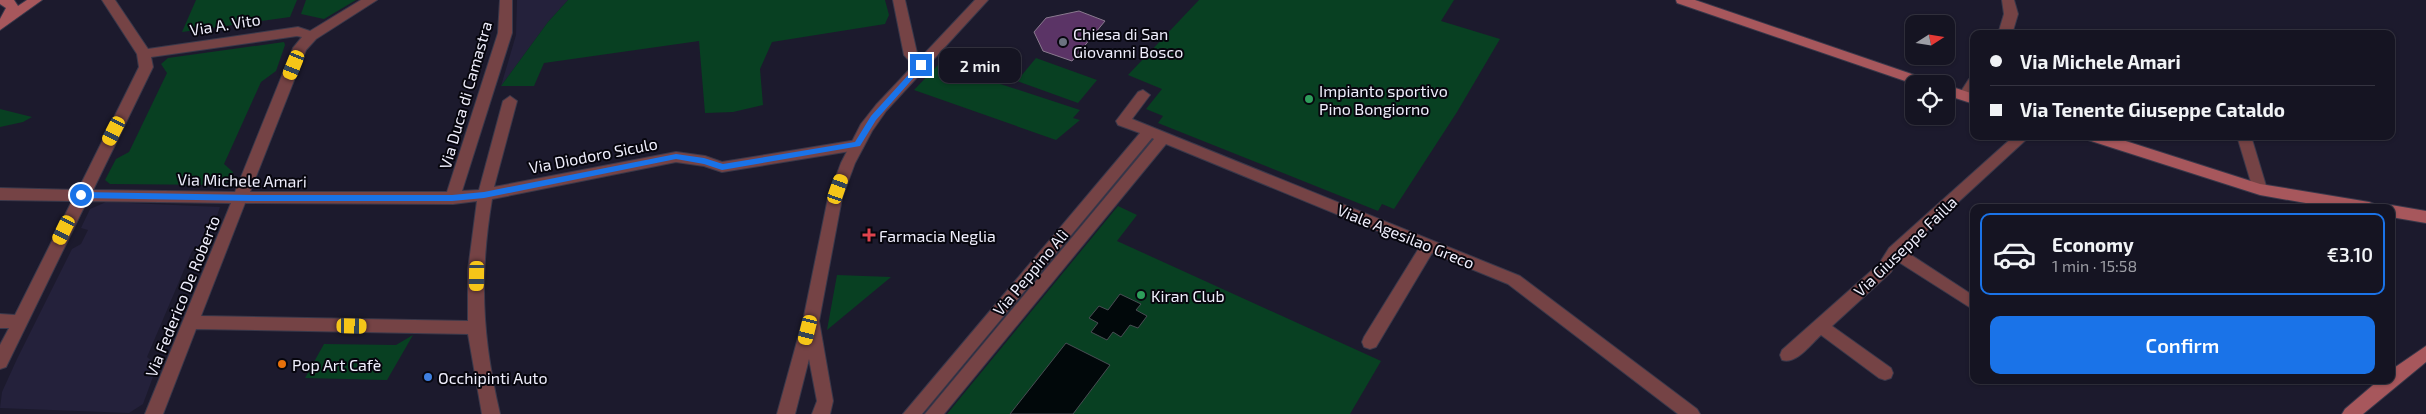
<!DOCTYPE html>
<html lang="en">
<head>
<meta charset="utf-8">
<style>
  body { margin:0; font-family:"Exo 2",sans-serif; background:#1e1d2a; color:#f1f3f6; height:100vh; display:flex; flex-direction:column; font-size:19px; white-space:nowrap }
  * { box-sizing:border-box; margin:0 }
  p { font-size:16px; color:#9d9ea5 }
  .icon { flex:none; width:28px; height:28px; fill:none; stroke:currentColor; stroke-width:2; stroke-linecap:round; stroke-linejoin:round }
  .map { position:relative; flex:1; overflow:hidden }
  .drawer { position:absolute; left:1970px; top:204px; width:425px; height:180px; display:flex; flex-direction:column; background:#151422; border-radius:10px; box-shadow:0 1px 4px #0004,0 0 0 1px #343340 }
  .drawer>* { flex:none }
  .hud { position:absolute; left:1970px; top:30px; width:425px; height:110px; border-radius:10px; box-shadow:0 1px 4px #0004,0 0 0 1px #343340; display:grid; align-content:center; height:110px; padding:0 20px; background:#151422 }
  .needle { width:32px; rotate:78deg }
  .buttons { position:absolute; left:1905px; top:15px; display:grid; gap:10px }
  .buttons a { display:grid; place-items:center; width:50px; height:50px; border-radius:10px; background:#151422; box-shadow:0 1px 4px #0004,0 0 0 1px #343340; font-size:25px }
  .end { position:absolute; width:22px; height:22px; margin:-11px; border:6px solid #1a73e8; background:#fff; box-shadow:0 0 0 2px #fff }
  .from { border-radius:50% }
  .bubble { position:absolute; height:35px; border-radius:10px; background:#151422; box-shadow:0 1px 4px #0004,0 0 0 1px #343340; font-size:16px; font-weight:600; line-height:35px; text-align:center }
  .car { position:absolute; width:15px; height:30px; margin:-15px -8px; border-radius:6px; box-shadow:0 0 4px 1px #0007; background:linear-gradient(#f5c518 24%,#345 0 40%,#f5c518 0 76%,#345 0 86%,#f5c518 0) }
  .hud b { display:flex; align-items:center; gap:18px; height:48px; font-size:19px }
  .hud b+b { border-top:1px solid #343340 }
  .hud i { width:12px; height:12px; background:#f1f3f6 }
  ul { padding:9px 0 0; list-style:none }
  li { display:flex; align-items:center; gap:15px; height:82px; margin:0 10px 8px; padding:0 10px; border:2px solid transparent; border-radius:10px }
  li div { flex:1 }
  li b { display:block; font-size:19px }
  li em { font-style:normal; font-weight:600 }
  li.selected { border-color:#1a73e8 }
  li>.icon { width:45px; height:45px; stroke-width:1.5 }
  .cta { display:flex; gap:10px; margin-top:auto; padding:10px 20px }
  .cta a { flex:1; height:58px; border-radius:10px; background:#1a73e8; color:#fff; font-size:20px; font-weight:600; line-height:58px; text-align:center }
  .map>svg:first-child { display:block }
</style>
</head>
<body>
<div class="map">
<svg width="2426" height="414" viewBox="0 0 2426 414">
  <rect width="100%" height="100%" fill="#1c1a2d"/>
  <g fill="#24213b">
    <polygon points="517,0 568,0 548,22 501,86 516,35"/>
    <polygon points="106,202 220,207 209,239 192,251 147,357 157,366 143,404 129,413 0,408 2,392 17,359 72,249 81,244 88,230 81,228 90,209"/>
  </g>
  <g fill="#084022">
    <polygon points="196,0 297,0 290,17 182,32"/>
    <polygon points="306,0 356,0 324,19 301,14"/>
    <polygon points="568,0 885,0 889,15 885,24 772,42 760,69 763,105 733,112 705,113 699,41 544,63 534,86 501,86 548,22"/>
    <polygon points="1199,0 1454,0 1441,21 1500,39 1457,112 1394,209 1382,204 1378,211 1158,123 1163,116 1146,109 1162,89 1128,75"/>
    <polygon points="284,42 285,45 276,71 261,82 224,164 233,172 231,180 222,185 110,184 105,180 116,159 129,152 167,73 161,64 168,58"/>
    <polygon points="1036,58 1097,80 1078,103 1017,81"/>
    <polygon points="939,64 1080,110 1073,118 1080,120 1056,140 914,90"/>
    <polygon points="0,109 32,117 23,122 0,127"/>
    <polygon points="1118,206 1137,215 1117,241 1381,361 1350,414 947,414"/>
    <polygon points="837,275 891,277 827,330"/>
    <polygon points="413,335 387,380 305,378 324,344 396,345"/>
  </g>
  <g fill="#01080a" stroke="#484d53">
    <polygon points="1120,294 1141,304 1136,310 1147,316 1138,328 1130,325 1121,337 1113,332 1107,340 1091,332 1098,323 1089,318 1099,306 1108,310"/>
    <polygon points="1066,343 1110,365 1073,414 1010,414"/>
  </g>
  <polygon fill="#5b3466" stroke="#8a7a8f" points="1079,11 1105,21 1072,61 1043,51 1034,32 1046,18"/>
  <g fill="none" stroke-linecap="round" stroke-linejoin="round">
    <g stroke="#3a384a" stroke-width="2">
      <g id="minor">
        <path d="M102 0H115L148 49 298 27 310 31 361 0H377L316 39 306 50 250 192H447L498 33 500 0H512V33L462 191 479 190 503 101 510 96 517 101 494 187 676 152 705 156 722 162 857 140 862 141 864 145 862 149 857 150 722 172 704 166 676 162 492 199C479 277 482 337 500 414H482L468 334 196 329 163 414H145L231 203 87 201 6 367 0 369V345L9 328H0V314L15 315 72 201 0 200V188L78 190 139 67 137 54ZM297 36 302 37 293 48 235 192 93 190 153 67 151 57ZM477 201 468 270V321L201 316 245 203 453 204Z"/>
        <polygon points="893,0 905,0 917,53 928,65 926,68 916,68 904,55"/>
        <polygon points="2002,0 2014,0 2018,14 2012,34 1998,34 2004,14"/>
        <polygon points="1974,77 1974,93 1970,99 1960,99 1958,96 1969,79"/>
        <polygon points="1143,90 1150,95 1132,119 1520,276 1697,409 1700,414 1678,414 1508,284 1432,253 1376,347 1370,349 1364,347 1362,342 1364,337 1419,248 1166,144 944,414 925,414 1154,139 1152,138 922,414 903,414 1140,133 1118,125 1116,121 1138,92"/>
        <path d="M2014 136H2030L1905 251 1974 296V310L1897 261 1891 272 1832 326 1891 368 1893 373 1891 378 1885 380 1879 378 1821 335C1811 344 1796 365 1782 360L1780 355 1782 350 1879 264 1889 248Z"/>
        <polygon points="2237,136 2251,136 2267,189 2265,193 2255,193 2253,189"/>
      </g>
    </g>
    <g stroke="#3a384a" stroke-width="2">
      <polygon id="tertiary" points="975,0 988,0 886,111 872,131 855,163 842,198 819,321 833,401 830,414 812,414 817,401 809,359 795,414 777,414 804,316 828,198 841,163 861,124 876,105"/>
    </g>
    <g stroke="#3a384a" stroke-width="2">
      <g id="secondary">
        <polygon points="0,0 14,0 18,6 27,0 42,0 0,30 0,19 6,8 0,4"/>
        <polygon points="1676,0 1695,0 1932,81 1934,84 1914,84 1677,3"/>
        <polygon points="1946,85 1974,94 1974,104 1946,95"/>
        <polygon points="2086,136 2110,136 2260,184 2369,202 2374,204 2376,208 2334,208 2260,195 2088,140"/>
        <polygon points="2391,205 2426,211 2426,223 2391,217 2391,208 2385,208"/>
        <polygon points="2426,346 2426,362 2363,414 2342,414 2345,409 2379,380 2391,380 2391,370"/>
      </g>
    </g>
    <use href="#minor" fill="#754345" fill-rule="evenodd"/>
    <use href="#tertiary" fill="#754345" fill-rule="evenodd"/>
    <use href="#secondary" fill="#a7575c" fill-rule="evenodd"/>
  </g>
  <polygon fill="#1a73e8" points="919,63 925,65 876,120 860,146 722,170 704,164 676,159 484,198 452,201 253,201 81,198 77,195 81,192 253,195 452,195 484,192 676,154 704,158 723,164 855,142 871,116"/>
  <circle fill="#6b7280" stroke="#07060e" stroke-width="2" cx="1063" cy="42" r="5"/>
  <g fill="#2e9e5b" stroke="#07060e" stroke-width="2">
    <circle cx="1309" cy="99" r="5"/>
    <circle cx="1141" cy="295" r="5"/>
  </g>
  <path fill="#e0444e" stroke="#07060e" stroke-width="2" d="M866.5 227.5h5v5h5v5h-5v5h-5v-5h-5v-5h5z"/>
  <circle fill="#e8710a" stroke="#07060e" stroke-width="2" cx="282" cy="364" r="5"/>
  <circle fill="#3f7fe0" stroke="#07060e" stroke-width="2" cx="428" cy="377" r="5"/>
  <g text-anchor="middle" dominant-baseline="central" stroke-width="4" stroke-linejoin="round" paint-order="stroke">
    <g font-size="16" fill="#efeefc" stroke="#07060e">
      <text transform="translate(225 24) rotate(-9)">Via A. Vito</text>
      <text transform="translate(465 95) rotate(-74)">Via Duca di Camastra</text>
      <text transform="translate(593 155) rotate(-11)">Via Diodoro Siculo</text>
      <text transform="translate(242 180) rotate(1)">Via Michele Amari</text>
      <text transform="translate(1406 236) rotate(22)">Viale Agesilao Greco</text>
      <text transform="translate(1905 246) rotate(-44)">Via Giuseppe Failla</text>
      <text transform="translate(1030 272) rotate(-50)">Via Peppino Alì</text>
      <text transform="translate(182 296) rotate(-68)">Via Federico De Roberto</text>
    </g>
    <g font-size="16" fill="#efeefc" stroke="#07060e" text-anchor="start">
      <text x="1073" y="33">Chiesa di San<tspan x="1073" dy="18">Giovanni Bosco</tspan></text>
      <text x="1319" y="90">Impianto sportivo<tspan x="1319" dy="18">Pino Bongiorno</tspan></text>
      <text x="879" y="235">Farmacia Neglia</text>
      <text x="1151" y="295">Kiran Club</text>
      <text x="292" y="364">Pop Art Cafè</text>
      <text x="438" y="377">Occhipinti Auto</text>
    </g>
  </g>
</svg>
<div class="buttons">
<a><svg class="needle" viewBox="-14 -14 28 28"><path d="M0-13l5 13h-10z" fill="#e53935"/><path d="M0 13l5-13h-10z" fill="#9d9ea5"/></svg></a>
<a><svg class="icon" aria-label="locate" viewBox="0 0 24 24"><circle cx="12" cy="12" r="6"/><path d="M12 2v4M12 18v4M2 12h4M18 12h4"/></svg></a>
</div>
<i class="end from" style="left:81px;top:195px"></i>
<i class="end" style="left:921px;top:65px"></i>
<div class="bubble" style="left:939px;top:48px;width:82px">2 min</div>
<i class="car" style="left:294px;top:65px;rotate:202deg"></i>
<i class="car" style="left:114px;top:131px;rotate:207deg"></i>
<i class="car" style="left:838px;top:189px;rotate:19deg"></i>
<i class="car" style="left:64px;top:230px;rotate:206deg"></i>
<i class="car" style="left:477px;top:276px;rotate:181deg"></i>
<i class="car" style="left:352px;top:326px;rotate:91deg"></i>
<i class="car" style="left:808px;top:330px;rotate:194deg"></i>
<div class="hud">
<b><i class="from"></i>Via Michele Amari</b>
<b><i></i>Via Tenente Giuseppe Cataldo</b>
</div>
<section class="drawer">
<ul>
<li class="selected"><svg class="icon" aria-label="car" viewBox="0 0 24 24"><path d="M5 17H2v-5l4-1 3-4h7l3 4 3 1v5h-3M9 17h6M6 11h13"/><circle cx="7" cy="17" r="2"/><circle cx="17" cy="17" r="2"/></svg><div><b>Economy</b><p>1 min · 15:58</p></div><em>€3.10</em></li>
</ul>
<div class="cta"><a>Confirm</a></div>
</section>
</div>
</body>
</html>
